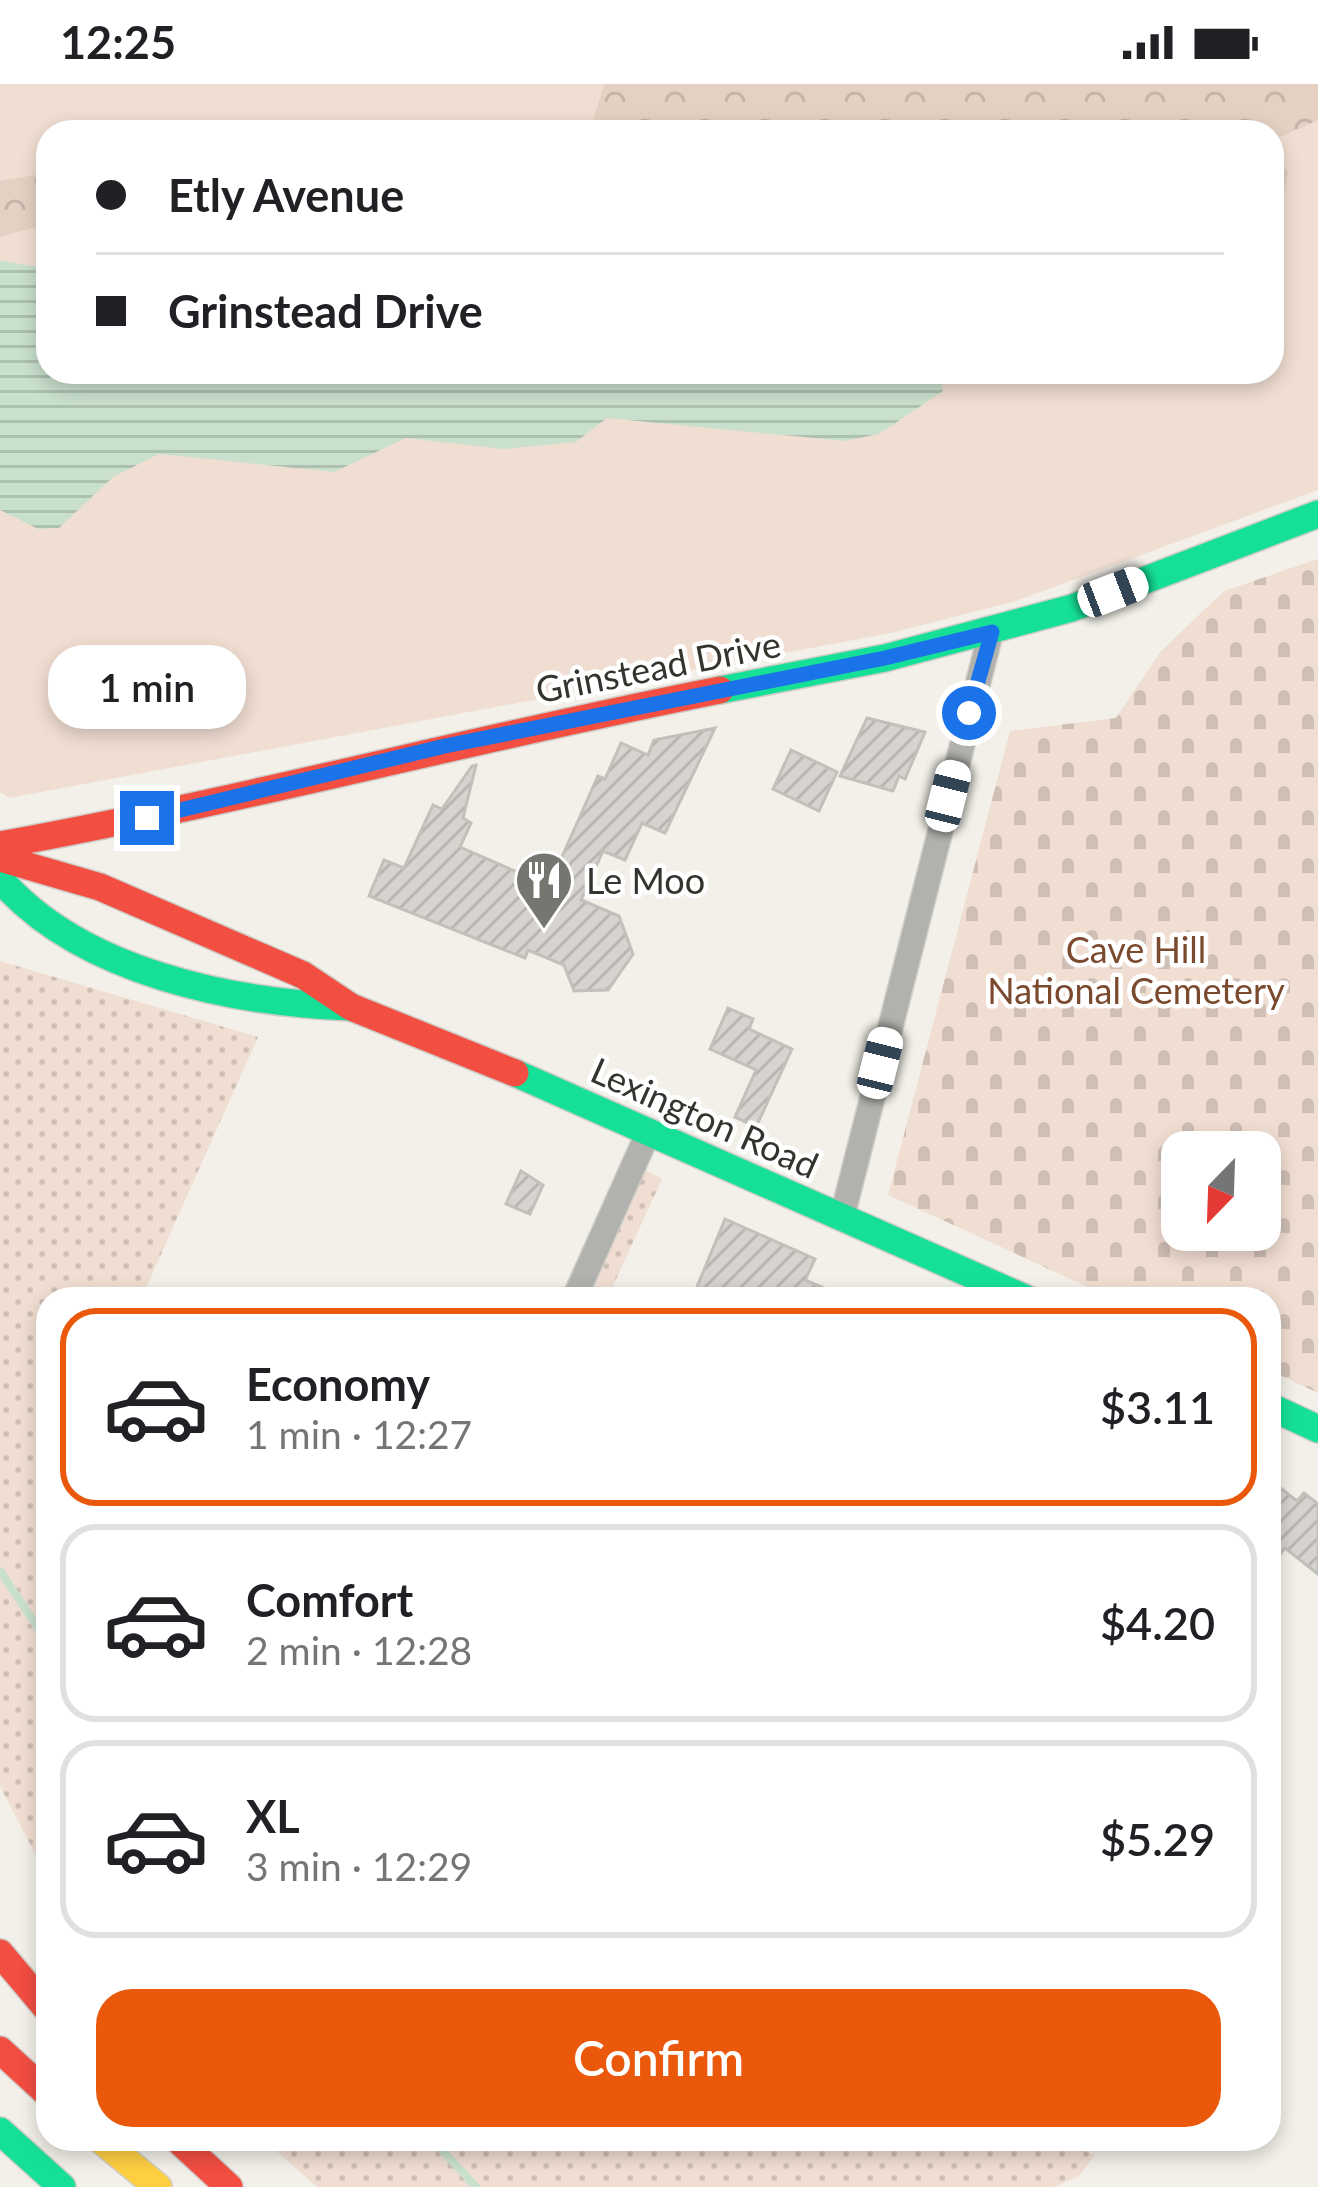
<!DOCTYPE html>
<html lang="en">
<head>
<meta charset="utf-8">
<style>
  body { margin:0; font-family:Lato,sans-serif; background:#f2f2f2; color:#202124; height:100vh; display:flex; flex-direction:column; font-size:45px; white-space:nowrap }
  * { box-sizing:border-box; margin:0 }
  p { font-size:39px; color:#757577 }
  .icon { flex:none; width:66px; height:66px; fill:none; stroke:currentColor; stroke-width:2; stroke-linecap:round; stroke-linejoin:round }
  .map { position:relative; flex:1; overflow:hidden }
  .details { position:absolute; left:36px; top:1203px; width:1245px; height:864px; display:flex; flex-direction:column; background:#fff; border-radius:36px; box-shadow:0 6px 18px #0003 }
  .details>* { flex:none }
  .top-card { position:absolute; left:36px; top:36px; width:1248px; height:264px; border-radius:36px; box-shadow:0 6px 18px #0003; display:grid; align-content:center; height:264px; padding:0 60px; background:#fff }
  .needle { width:78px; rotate:203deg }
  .controls { position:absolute; left:1161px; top:1047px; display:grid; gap:24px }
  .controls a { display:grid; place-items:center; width:120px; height:120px; border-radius:24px; background:#fff; box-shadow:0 6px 18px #0003; font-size:60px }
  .end { position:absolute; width:54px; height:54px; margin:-27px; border:15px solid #1a73e8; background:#fff; box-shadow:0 0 0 6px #fff }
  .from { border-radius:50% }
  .bubble { position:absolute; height:84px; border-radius:36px; background:#fff; box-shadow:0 6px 18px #0003; font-size:39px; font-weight:600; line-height:84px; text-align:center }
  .car { position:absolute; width:36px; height:72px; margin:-36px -18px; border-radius:15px; box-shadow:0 0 9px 3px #0007; background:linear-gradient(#fff 24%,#345 0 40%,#fff 0 76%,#345 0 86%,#fff 0) }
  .top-card b { display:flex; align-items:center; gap:42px; height:114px; font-size:45px }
  .top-card b+b { border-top:3px solid #e0e0e0 }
  .top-card i { width:30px; height:30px; background:#202124 }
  ul { padding:21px 0 0; list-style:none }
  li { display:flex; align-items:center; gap:36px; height:198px; margin:0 24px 18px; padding:0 36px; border:6px solid #e0e0e0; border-radius:36px }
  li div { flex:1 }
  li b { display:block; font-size:45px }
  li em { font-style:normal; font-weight:600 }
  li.current { border-color:#ea580c }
  li>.icon { width:108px; height:108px; stroke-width:1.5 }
  .button { display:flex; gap:24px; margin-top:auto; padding:24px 60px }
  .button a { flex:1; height:138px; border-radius:36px; background:#ea580c; color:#fff; font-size:48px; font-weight:600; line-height:138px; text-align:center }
  .status { display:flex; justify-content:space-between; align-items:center; height:84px; padding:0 60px; background:#fff; direction:ltr }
  .status svg { height:33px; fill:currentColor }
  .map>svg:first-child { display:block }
</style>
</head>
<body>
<div class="status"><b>12:25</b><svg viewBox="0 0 49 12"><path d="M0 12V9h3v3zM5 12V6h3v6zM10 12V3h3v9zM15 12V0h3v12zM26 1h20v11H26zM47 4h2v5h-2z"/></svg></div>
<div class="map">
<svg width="1318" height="2103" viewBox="0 0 1318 2103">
  <defs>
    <pattern id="forest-crowns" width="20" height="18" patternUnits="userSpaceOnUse" patternTransform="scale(3)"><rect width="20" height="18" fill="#e5d1c3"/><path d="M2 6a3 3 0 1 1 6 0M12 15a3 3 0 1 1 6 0" fill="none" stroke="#c5b4a8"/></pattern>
    <pattern id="cemetery-stones" width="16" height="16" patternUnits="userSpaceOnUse" patternTransform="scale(3)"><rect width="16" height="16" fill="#f1ded2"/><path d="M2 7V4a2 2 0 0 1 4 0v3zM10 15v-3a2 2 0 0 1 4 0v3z" fill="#cfbfb5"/></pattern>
    <pattern id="park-dots" width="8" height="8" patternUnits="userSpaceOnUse" patternTransform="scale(3)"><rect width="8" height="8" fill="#f1ded2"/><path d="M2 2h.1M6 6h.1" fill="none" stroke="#cfbfb5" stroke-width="1.8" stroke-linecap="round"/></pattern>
    <pattern id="water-rules" width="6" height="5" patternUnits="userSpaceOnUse" patternTransform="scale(3)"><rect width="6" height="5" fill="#c9e0cd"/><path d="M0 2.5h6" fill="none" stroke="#adc1b0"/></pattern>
    <pattern id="building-hatch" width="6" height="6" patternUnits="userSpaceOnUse" patternTransform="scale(3)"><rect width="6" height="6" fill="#d7d4cf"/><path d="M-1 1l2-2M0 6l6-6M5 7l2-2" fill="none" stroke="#b9b6b2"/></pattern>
  </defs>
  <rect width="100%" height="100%" fill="#f2f0e8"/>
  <path fill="#f1ded2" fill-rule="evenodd" d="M0 0H1318V406L1016 517 891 549 9 714 0 708ZM48 48H1272V288H48Z"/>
  <g fill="url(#forest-crowns)">
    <polygon points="604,0 1318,0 1318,36 1272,57 1272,48 590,48"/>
    <polygon points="1272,62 1288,88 1272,166"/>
    <polygon points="42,90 48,93 48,140 0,153 0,97"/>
  </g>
  <path fill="url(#cemetery-stones)" fill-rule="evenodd" d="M1318 475V1309L1269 1286V1215H1114L888 1111 1010 647 1116 634 1161 567 1224 507ZM1182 1068H1260V1146H1182Z"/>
  <g fill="url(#park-dots)">
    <polygon points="0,877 258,953 141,1215 48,1215 48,1795 0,1702"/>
    <polygon points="625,1075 662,1095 607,1215 562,1215"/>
    <polygon points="263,2055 1057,2055 1095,2071 1078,2093 1053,2103 317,2103"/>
  </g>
  <polygon fill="url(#water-rules)" points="0,176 48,185 48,288 938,288 943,307 879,350 844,357 607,334 576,358 504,365 406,354 334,388 159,370 113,393 59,444 38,445 0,426"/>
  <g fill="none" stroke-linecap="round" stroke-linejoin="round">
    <g stroke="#c9e0cd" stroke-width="8">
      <polyline points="0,1487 48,1559"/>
      <polyline points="432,2055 476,2103"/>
    </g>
  </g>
  <g fill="url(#building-hatch)" stroke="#c2c0ba" stroke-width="3">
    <polygon points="867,634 925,648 905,695 899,692 893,707 840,692"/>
    <polygon points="715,644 665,749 642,739 625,776 603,767 581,816 619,832 633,870 608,906 574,907 564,881 528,866 525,874 369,812 384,776 404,784 433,721 442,725 472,682 476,681 463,734 471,739 460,763 549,802 598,692 605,695 621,659 648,671 654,656"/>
    <polygon points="791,666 837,688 819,727 773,705"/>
    <polygon points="728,924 753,935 749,945 792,965 756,1043 735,1033 756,986 710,965"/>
    <polygon points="521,1087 543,1101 530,1130 506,1120"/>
    <polygon points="725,1135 815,1175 805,1196 849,1215 692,1215"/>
    <polygon points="1269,1395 1297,1417 1304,1409 1318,1420 1318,1490 1285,1464 1281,1469 1269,1459"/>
  </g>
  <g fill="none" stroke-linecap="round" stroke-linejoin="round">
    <g stroke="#cfcdc7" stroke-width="27">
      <g id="street">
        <polyline points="842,1133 991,548"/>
        <polyline points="574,1215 649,1047"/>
      </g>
    </g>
    <g stroke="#cfcdc7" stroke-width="30">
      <g id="fast">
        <polyline points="720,606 885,574 1072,524 1318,430"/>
        <path d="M0 795C80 888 233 919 351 923"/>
        <polyline points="515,989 1027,1215"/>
        <polyline points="1269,1322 1318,1345"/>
        <polyline points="0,2047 62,2103"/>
      </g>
    </g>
    <g stroke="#cfcdc7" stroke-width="30">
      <polyline id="slow" points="100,2055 158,2103"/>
    </g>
    <g stroke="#cfcdc7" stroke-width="30">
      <g id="jam">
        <path d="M0 761C242 717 479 653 720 606"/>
        <polyline points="0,774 100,803 303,891 351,923 515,989"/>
        <polyline points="0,1869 48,1926"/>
        <polyline points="0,1966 48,2010"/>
        <polyline points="177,2055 229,2103"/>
      </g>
    </g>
    <use href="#street" stroke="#b1b2ad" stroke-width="24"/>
    <use href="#fast" stroke="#16e098" stroke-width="27"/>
    <use href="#slow" stroke="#ffcf43" stroke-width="27"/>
    <use href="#jam" stroke="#f24e42" stroke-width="27"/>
  </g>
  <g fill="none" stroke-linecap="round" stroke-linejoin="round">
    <polyline stroke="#1a73e8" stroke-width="15" points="147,734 445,662 885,574 992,548 969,629"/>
  </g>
  <defs>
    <g id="restaurant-pin" transform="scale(3)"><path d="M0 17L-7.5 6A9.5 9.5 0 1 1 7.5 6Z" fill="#76756f" stroke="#fff"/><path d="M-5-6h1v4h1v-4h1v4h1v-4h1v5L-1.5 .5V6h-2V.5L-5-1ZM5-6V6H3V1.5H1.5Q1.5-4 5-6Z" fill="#fff"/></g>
  </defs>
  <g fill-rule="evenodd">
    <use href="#restaurant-pin" x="544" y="796"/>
  </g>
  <g text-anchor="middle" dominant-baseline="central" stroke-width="9" stroke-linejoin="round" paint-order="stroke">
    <g font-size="36" fill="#34332e" stroke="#fff">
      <text transform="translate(658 582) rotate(-11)">Grinstead Drive</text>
      <text transform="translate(705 1033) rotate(24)">Lexington Road</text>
    </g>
    <g font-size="36" fill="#34332e" stroke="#fff" text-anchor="start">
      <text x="586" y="796">Le Moo</text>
    </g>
    <g font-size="36" fill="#7a492e" stroke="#fff">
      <text x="1136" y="865">Cave Hill<tspan x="1136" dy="41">National Cemetery</tspan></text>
    </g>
  </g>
</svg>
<div class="controls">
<a><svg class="needle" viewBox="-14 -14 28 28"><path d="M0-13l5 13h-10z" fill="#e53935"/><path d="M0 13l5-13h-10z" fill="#757577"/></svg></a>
</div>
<i class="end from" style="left:969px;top:629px"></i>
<i class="end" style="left:147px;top:734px"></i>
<div class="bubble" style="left:48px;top:561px;width:198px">1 min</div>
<i class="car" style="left:1113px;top:508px;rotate:69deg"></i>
<i class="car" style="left:948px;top:712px;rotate:14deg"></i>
<i class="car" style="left:880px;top:979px;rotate:14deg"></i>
<div class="top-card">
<b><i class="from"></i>Etly Avenue</b>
<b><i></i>Grinstead Drive</b>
</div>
<section class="details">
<ul>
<li class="current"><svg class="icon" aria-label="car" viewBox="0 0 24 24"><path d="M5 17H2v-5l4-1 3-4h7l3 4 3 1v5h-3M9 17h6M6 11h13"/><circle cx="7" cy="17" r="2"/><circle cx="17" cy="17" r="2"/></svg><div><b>Economy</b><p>1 min · 12:27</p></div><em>$3.11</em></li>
<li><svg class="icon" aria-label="car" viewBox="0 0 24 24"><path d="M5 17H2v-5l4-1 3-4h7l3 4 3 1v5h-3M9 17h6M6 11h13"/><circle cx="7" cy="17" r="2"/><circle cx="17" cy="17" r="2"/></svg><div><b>Comfort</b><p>2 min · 12:28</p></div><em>$4.20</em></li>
<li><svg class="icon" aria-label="car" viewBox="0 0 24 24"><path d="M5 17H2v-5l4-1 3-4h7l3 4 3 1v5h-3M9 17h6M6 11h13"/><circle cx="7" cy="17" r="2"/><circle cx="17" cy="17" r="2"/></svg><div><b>XL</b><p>3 min · 12:29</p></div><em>$5.29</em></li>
</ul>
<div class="button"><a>Confirm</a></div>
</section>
</div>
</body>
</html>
